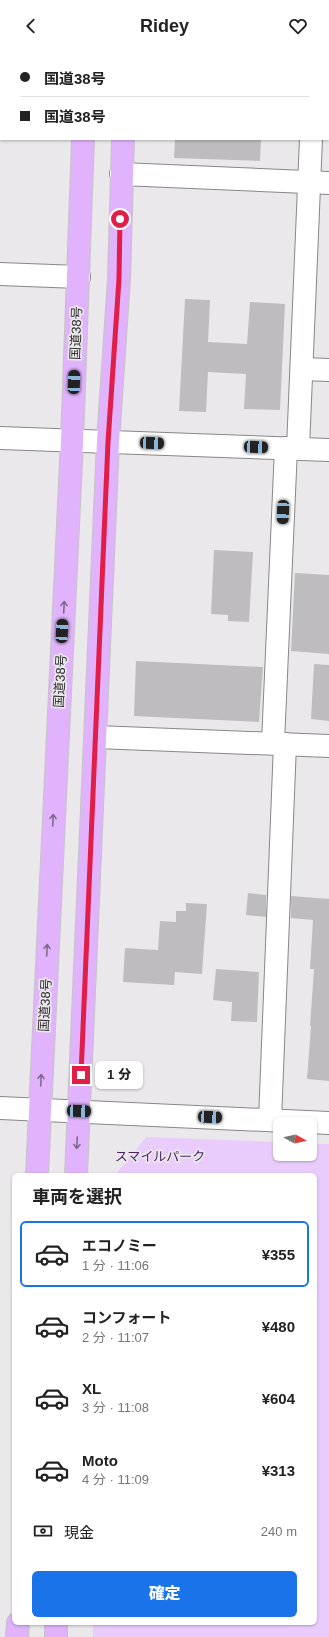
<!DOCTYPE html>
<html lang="ja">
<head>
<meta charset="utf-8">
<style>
  body { margin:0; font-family:Arial,"Noto Sans JP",sans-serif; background:#f6f6f6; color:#222; height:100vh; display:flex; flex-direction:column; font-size:15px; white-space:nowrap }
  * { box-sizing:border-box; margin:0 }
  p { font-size:13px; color:#767676 }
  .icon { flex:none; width:22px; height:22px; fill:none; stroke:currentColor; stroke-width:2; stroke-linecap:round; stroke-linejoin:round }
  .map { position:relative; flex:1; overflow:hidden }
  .details { position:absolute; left:12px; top:1121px; width:305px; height:452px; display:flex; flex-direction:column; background:#fff; border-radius:6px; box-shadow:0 1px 3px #0004 }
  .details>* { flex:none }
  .banner { position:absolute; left:0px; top:0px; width:329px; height:88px; box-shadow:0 1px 3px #0004; display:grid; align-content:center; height:88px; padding:0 20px; background:#fff }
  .needle { width:26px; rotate:98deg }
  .buttons { position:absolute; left:273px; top:1065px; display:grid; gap:8px }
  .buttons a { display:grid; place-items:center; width:44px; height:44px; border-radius:6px; background:#fff; box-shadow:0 1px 3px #0004; font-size:20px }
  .end { position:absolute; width:18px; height:18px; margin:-9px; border:5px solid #e11d48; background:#fff; box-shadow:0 0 0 2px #fff }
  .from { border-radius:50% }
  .bubble { position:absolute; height:28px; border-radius:6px; background:#fff; box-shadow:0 1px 3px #0004; font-size:13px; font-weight:800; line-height:28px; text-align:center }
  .car { position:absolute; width:12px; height:24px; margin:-12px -6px; border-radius:5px; box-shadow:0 0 3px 1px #0007; background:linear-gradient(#222 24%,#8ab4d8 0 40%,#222 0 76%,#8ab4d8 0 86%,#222 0) }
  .banner b { display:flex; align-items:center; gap:14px; height:38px; font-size:15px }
  .banner b+b { border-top:1px solid #e0e0e0 }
  .banner i { width:10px; height:10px; background:#222 }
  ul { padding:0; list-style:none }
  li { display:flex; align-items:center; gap:12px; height:66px; margin:0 8px 6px; padding:0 12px; border:2px solid transparent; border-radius:6px }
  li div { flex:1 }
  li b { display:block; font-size:15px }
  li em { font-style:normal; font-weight:800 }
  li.on { border-color:#1a73e8 }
  li>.icon { width:36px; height:36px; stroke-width:1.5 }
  h2 { padding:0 20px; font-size:18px; line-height:48px }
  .pay { display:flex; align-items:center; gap:10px; height:44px; padding:0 20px; font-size:15px }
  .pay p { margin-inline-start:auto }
  .action { display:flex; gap:8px; margin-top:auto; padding:8px 20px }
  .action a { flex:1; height:46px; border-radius:6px; background:#1a73e8; color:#fff; font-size:16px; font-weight:800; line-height:46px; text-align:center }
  header { display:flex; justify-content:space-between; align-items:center; height:52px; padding:0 20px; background:#fff; font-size:18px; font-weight:800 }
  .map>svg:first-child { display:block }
</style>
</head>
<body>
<header><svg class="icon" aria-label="back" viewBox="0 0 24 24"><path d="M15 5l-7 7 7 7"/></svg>Ridey<svg class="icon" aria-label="heart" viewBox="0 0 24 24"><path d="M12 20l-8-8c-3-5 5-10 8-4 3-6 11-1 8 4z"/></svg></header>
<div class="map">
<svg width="329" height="1585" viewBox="0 0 329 1585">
  <rect width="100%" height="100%" fill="#eae8eb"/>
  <polygon fill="#e9ccfc" points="146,1085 280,1090 280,1102 310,1102 310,1092 329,1092 329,1585 93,1585 93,1571 315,1571 315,1123 115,1123"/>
  <g fill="#bebcbf">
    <polygon points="175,87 261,87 260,109 174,106"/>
    <polygon points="185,247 210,248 208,290 247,292 250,250 285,252 280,358 244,357 246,322 208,320 206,360 179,359"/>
    <polygon points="214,498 253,500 249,570 228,569 228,563 211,562"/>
    <polygon points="295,521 329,523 329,602 291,599"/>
    <polygon points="136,609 263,615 259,670 134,664"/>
    <polygon points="314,612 329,613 329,669 311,667"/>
    <polygon points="248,841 266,843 266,865 246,863"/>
    <polygon points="291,844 329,847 329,1029 307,1027 311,974 310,974 314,917 310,917 313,868 291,866"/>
    <polygon points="186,851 207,852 202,922 175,920 174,933 123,930 125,896 158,898 160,869 176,870 176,859 186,859"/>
    <polygon points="216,917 259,920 257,970 231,969 232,950 213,948"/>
  </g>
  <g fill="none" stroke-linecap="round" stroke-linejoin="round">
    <g stroke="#878688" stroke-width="24">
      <g id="minor">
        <polyline points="314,1 314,0"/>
        <polyline points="121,122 329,131"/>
        <polyline points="0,222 79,225"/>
        <polyline points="302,317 329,318"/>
        <polyline points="0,386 329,398"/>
        <polyline points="298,396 311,87"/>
        <polyline points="96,685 329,694"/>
        <polyline points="273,691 286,396"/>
        <polyline points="0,1056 329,1071"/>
        <polyline points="270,1068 285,692"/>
      </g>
    </g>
    <g stroke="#c5c4c5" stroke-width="24">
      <g id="trunk">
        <polyline points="86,1 86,0"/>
        <polyline points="127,1 127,0"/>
        <polyline points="37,1123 72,389 83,87"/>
        <polyline points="76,1123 108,389 119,227 123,87"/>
        <polyline points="17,1585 18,1571"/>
        <polyline points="56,1585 56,1571"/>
      </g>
    </g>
    <use href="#minor" stroke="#fff" stroke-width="22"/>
    <use href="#trunk" stroke="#e0b3fc" stroke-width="22"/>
  </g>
  <defs><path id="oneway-shaft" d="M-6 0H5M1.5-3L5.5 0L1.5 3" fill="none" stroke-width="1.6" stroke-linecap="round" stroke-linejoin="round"/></defs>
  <g stroke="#7f6a8b">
    <use href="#oneway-shaft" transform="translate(64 555) rotate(-87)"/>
    <use href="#oneway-shaft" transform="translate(53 768) rotate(-87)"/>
    <use href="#oneway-shaft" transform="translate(47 898) rotate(-87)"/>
    <use href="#oneway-shaft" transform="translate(41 1028) rotate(-87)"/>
    <use href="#oneway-shaft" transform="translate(77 1091) rotate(93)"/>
  </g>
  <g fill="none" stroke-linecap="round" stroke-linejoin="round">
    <polyline stroke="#e11d48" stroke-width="5" points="81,1023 108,390 119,227 120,167"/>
  </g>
  <g text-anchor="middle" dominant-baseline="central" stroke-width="3.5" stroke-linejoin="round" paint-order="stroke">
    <g font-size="13" fill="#2f2e2f" stroke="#eae8eb">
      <text transform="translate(76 281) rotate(-88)">国道38号</text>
      <text transform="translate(60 629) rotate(-87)">国道38号</text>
      <text transform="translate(45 953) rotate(-87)">国道38号</text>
    </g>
    <g font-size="13" fill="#4a1e61" stroke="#eae8eb">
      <text x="160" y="1104">スマイルパーク</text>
    </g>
  </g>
</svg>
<div class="buttons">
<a><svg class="needle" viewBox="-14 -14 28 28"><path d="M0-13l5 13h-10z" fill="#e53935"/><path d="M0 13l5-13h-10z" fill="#767676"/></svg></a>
</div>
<i class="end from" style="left:120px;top:167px"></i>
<i class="end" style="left:81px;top:1023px"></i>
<div class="bubble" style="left:95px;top:1009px;width:48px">1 分</div>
<i class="car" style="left:74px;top:330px;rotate:2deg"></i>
<i class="car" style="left:152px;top:391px;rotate:92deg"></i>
<i class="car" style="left:256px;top:395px;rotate:92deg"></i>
<i class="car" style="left:283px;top:460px;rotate:182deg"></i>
<i class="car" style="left:62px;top:579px;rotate:3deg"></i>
<i class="car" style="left:79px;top:1059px;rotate:92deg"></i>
<i class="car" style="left:210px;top:1065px;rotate:93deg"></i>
<div class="banner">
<b><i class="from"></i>国道38号</b>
<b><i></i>国道38号</b>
</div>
<section class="details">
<h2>車両を選択</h2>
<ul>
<li class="on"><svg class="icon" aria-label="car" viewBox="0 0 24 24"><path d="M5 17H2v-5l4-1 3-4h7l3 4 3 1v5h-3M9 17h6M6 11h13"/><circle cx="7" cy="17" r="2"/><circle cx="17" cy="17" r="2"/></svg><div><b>エコノミー</b><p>1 分 · 11:06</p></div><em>¥355</em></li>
<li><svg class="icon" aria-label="car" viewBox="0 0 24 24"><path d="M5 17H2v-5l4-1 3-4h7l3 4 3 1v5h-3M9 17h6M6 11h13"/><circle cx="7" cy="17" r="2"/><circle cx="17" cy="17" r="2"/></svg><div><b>コンフォート</b><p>2 分 · 11:07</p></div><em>¥480</em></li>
<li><svg class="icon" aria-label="car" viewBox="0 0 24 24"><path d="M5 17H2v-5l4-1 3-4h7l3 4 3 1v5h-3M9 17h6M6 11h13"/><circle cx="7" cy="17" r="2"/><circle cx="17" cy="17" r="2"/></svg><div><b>XL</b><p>3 分 · 11:08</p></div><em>¥604</em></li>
<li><svg class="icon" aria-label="car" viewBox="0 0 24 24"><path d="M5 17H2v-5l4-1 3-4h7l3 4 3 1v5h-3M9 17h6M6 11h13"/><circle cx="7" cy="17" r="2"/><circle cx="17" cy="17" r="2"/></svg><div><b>Moto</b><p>4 分 · 11:09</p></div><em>¥313</em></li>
</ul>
<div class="pay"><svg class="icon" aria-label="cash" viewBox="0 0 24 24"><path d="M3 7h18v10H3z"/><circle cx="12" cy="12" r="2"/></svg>現金<p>240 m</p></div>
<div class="action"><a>確定</a></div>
</section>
</div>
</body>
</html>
